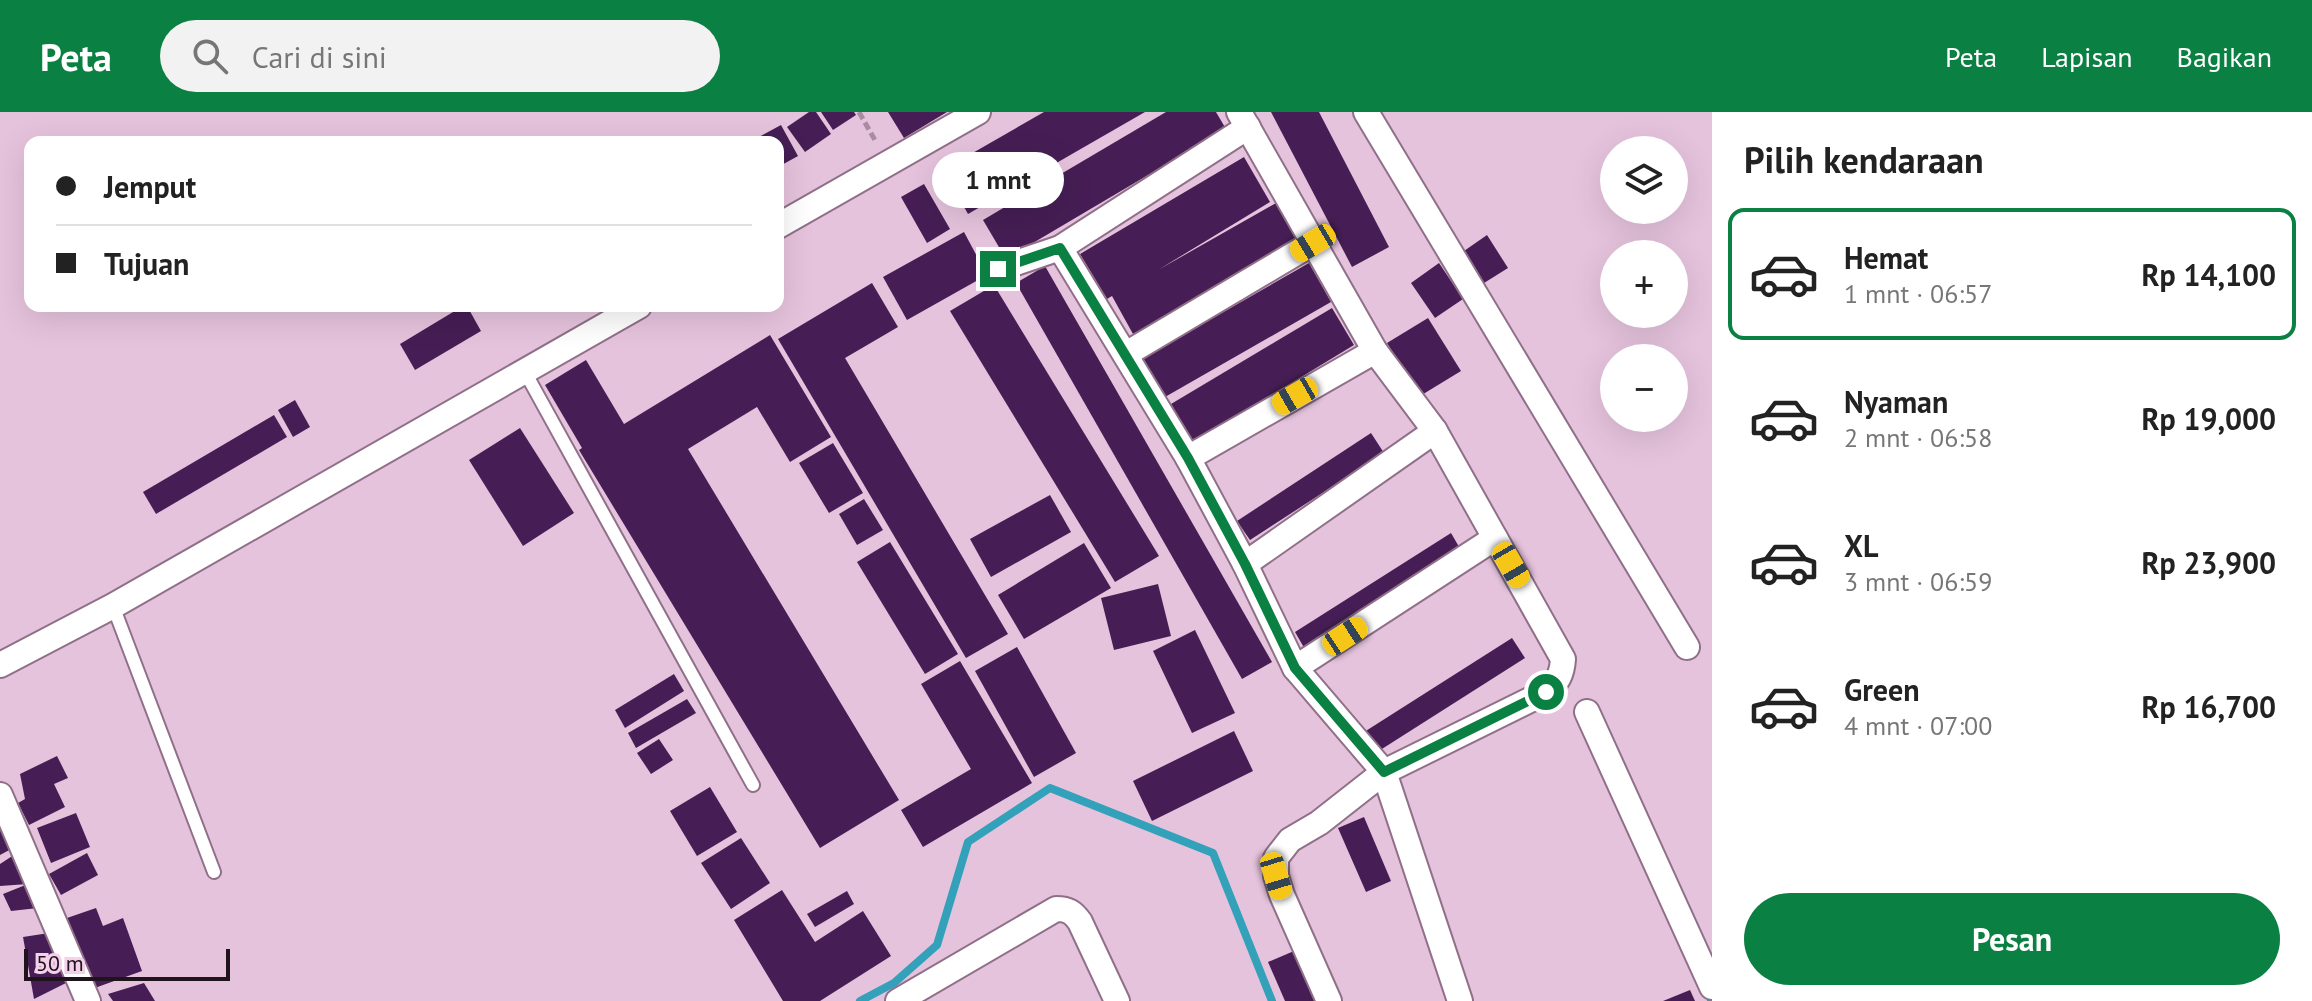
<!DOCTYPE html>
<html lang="id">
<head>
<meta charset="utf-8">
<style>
  body { margin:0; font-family:"PT Sans",sans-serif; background:#f2f2f2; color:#222; height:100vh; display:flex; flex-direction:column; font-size:30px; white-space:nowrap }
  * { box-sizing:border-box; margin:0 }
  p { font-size:26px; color:#767676 }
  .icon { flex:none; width:44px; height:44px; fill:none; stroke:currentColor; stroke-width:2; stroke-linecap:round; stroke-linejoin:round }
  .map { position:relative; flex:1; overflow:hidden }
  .side { display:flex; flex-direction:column; background:#fff; width:600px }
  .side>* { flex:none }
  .hud { position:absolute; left:24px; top:24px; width:760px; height:176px; border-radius:16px; box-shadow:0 8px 32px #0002; display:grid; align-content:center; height:176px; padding:0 32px; background:#fff }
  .controls { position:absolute; left:1600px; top:24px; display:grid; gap:16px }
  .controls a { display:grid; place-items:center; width:88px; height:88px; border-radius:50%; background:#fff; box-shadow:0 8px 32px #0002; font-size:40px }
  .scale { position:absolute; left:24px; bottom:20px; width:206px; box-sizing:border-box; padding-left:8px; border:4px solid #1f131c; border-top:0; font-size:22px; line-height:28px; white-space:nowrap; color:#1f131c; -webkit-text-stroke:6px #f4d0ea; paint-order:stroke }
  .end { position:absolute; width:36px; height:36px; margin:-18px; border:10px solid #0b8043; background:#fff; box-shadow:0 0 0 4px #fff }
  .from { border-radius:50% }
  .bubble { position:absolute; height:56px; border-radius:28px; background:#fff; box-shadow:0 8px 32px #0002; font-size:26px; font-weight:600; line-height:56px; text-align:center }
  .car { position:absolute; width:24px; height:48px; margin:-24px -12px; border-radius:10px; box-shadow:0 0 6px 2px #0007; background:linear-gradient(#f5c518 24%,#345 0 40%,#f5c518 0 76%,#345 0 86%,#f5c518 0) }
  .hud b { display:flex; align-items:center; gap:28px; height:76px; font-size:30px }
  .hud b+b { border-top:2px solid #e0e0e0 }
  .hud i { width:20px; height:20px; background:#222 }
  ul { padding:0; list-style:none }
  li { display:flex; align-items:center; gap:24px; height:132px; margin:0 16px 12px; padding:0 16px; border:4px solid transparent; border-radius:16px }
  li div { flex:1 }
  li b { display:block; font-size:30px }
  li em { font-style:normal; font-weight:600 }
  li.on { border-color:#0b8043 }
  li>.icon { width:72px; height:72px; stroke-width:1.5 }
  h2 { padding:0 32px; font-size:36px; line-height:96px }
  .primary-button { display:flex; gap:16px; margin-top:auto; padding:16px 32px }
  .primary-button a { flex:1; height:92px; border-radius:48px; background:#0b8043; color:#fff; font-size:32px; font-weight:600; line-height:92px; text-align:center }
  header { display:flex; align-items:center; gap:48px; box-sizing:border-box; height:112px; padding:0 40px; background:#0b8043; color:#fff }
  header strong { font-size:38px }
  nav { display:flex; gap:44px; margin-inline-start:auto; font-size:28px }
  .search { width:560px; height:72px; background:#f2f2f2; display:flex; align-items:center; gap:20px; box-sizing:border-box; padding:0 28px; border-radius:44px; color:#767676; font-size:30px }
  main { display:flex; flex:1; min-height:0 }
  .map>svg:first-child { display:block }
</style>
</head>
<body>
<header>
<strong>Peta</strong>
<div class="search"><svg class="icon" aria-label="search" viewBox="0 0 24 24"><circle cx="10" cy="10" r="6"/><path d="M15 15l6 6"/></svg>Cari di sini</div>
<nav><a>Peta</a><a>Lapisan</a><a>Bagikan</a></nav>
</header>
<main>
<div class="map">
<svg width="1712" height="889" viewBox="0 0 1712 889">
  <rect width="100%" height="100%" fill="#e6c3dd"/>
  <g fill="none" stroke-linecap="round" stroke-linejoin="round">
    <g stroke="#33a1b9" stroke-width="8">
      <polyline points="860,889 894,871 937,833 968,730 1050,676 1213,741 1272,889"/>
      <polyline points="1711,889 1712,888"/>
    </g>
  </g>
  <g fill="#461e55">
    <polygon points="809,0 816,0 831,22 805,40 787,15"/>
    <polygon points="821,0 854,0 856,3 833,18"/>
    <polygon points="888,0 947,0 904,26"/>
    <polygon points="1044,0 1145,0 968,102 943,58"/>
    <polygon points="1166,0 1216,0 1226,17 1006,147 983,108"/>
    <polygon points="1271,0 1319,0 1389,135 1352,155"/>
    <polygon points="781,13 798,44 778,55 778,30 757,30 755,27"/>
    <polygon points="1244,45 1270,90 1158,158 1276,91 1297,129 1133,222 1112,184 1107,187 1080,142"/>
    <polygon points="924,72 950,117 927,131 901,85"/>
    <polygon points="964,120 987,163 907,208 883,165"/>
    <polygon points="1487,123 1508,156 1484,171 1464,139"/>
    <polygon points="1309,151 1331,190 1165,285 1143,246"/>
    <polygon points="1439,151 1463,187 1435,206 1411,171"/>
    <polygon points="1045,154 1272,550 1242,567 1016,171"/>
    <polygon points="872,171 898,215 845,246 1008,522 966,546 778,227"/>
    <polygon points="994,173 1159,444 1115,470 950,199"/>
    <polygon points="463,194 467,194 481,219 415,258 400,232"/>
    <polygon points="1332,196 1354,233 1194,330 1171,292"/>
    <polygon points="1428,206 1461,259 1420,284 1387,231"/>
    <polygon points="770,223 831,325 790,350 757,295 688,337 899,688 820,736 579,338 582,336 545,273 586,248 624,312"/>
    <polygon points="295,288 310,315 293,325 278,298"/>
    <polygon points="274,303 287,325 156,402 143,380"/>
    <polygon points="520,316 574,401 523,434 469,348"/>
    <polygon points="1371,321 1384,341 1250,428 1237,409"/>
    <polygon points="833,331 863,381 829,401 799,351"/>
    <polygon points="1050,383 1071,420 991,465 970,427"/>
    <polygon points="864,387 883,418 857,433 839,402"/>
    <polygon points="1451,421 1462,440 1306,539 1295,520"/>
    <polygon points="890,430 958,542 925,562 857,450"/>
    <polygon points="1084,431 1111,476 1024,527 998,483"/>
    <polygon points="1158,472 1171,524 1114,538 1101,486"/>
    <polygon points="1195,518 1235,601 1192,621 1153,539"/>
    <polygon points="1512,526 1525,546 1374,642 1361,622"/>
    <polygon points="1017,535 1076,641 1034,665 975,559"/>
    <polygon points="960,549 1032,671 923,735 901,698 971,657 921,572"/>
    <polygon points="674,562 684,579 625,616 615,598"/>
    <polygon points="687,587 696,601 636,636 628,621"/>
    <polygon points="1234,619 1253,659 1152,709 1133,669"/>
    <polygon points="659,627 673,648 651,662 637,641"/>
    <polygon points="57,644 68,666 54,672 65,695 29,713 18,691 25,687 20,662"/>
    <polygon points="710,675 737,720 697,744 670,699"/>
    <polygon points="76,701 90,735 51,751 37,716"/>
    <polygon points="1364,705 1391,769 1366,780 1338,716"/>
    <polygon points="0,712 15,735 0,743"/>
    <polygon points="741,726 770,771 731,797 701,751"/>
    <polygon points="23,737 38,796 11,799 3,782 28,772 0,774 0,752"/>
    <polygon points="87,741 98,763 61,783 49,762"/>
    <polygon points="782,778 815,830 863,799 891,844 820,889 783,889 734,808"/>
    <polygon points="847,779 854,792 815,815 807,802"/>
    <polygon points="96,796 103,814 123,806 142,859 92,877 67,806"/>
    <polygon points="49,821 72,868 34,887 23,825"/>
    <polygon points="1294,839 1315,889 1285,889 1268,850"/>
    <polygon points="144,871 155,889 113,889 108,882"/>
    <polygon points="1690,878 1695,889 1663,889"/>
  </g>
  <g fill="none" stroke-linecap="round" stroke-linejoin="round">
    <g stroke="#907088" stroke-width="16">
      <g id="service">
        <polyline points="525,260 753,673"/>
        <polyline points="113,494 214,760"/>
      </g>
    </g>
    <g stroke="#907088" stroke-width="28">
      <g id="minor">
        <path d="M1239 0 1375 239 1435 319 1563 547C1562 562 1558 570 1546 580L1384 660 1319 711 1290 728 1276 746V764L1282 783 1329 889"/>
        <polyline points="1366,0 1687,535"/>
        <polyline points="778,114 978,0"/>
        <polyline points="1060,136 1188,346 1245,452 1295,556 1384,660 1460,889"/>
        <polyline points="998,157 1060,136 1248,15"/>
        <polyline points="1126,242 1313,131"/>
        <polyline points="1188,346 1375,239"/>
        <polyline points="1245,452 1435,319"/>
        <polyline points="0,553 113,494 639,194"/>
        <polyline points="1295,556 1495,426"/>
        <polyline points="1587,600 1712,875"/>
        <polyline points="0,683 88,889"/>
        <path d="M898 889 1056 797C1068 797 1073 800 1080 810L1117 889"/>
      </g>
    </g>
    <polyline stroke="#a88ca1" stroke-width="5" stroke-dasharray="8 4" stroke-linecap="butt" points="859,0 876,30"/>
    <use href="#service" stroke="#fff" stroke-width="12"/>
    <use href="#minor" stroke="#fff" stroke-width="24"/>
  </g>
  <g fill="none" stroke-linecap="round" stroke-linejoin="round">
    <polyline stroke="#0b8043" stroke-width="10" points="998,157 1060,136 1188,346 1245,452 1295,556 1384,660 1546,580"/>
  </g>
</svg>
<div class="controls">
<a><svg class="icon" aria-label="layers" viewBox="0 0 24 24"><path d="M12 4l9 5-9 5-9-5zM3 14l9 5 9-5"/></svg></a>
<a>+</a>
<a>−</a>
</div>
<div class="scale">50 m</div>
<i class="end from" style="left:1546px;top:580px"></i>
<i class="end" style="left:998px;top:157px"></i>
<div class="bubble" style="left:932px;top:40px;width:132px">1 mnt</div>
<i class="car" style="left:1313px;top:131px;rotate:239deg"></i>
<i class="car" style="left:1295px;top:284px;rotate:240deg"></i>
<i class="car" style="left:1511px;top:453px;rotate:150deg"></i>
<i class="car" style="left:1345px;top:524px;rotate:57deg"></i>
<i class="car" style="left:1276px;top:764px;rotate:163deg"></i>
<div class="hud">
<b><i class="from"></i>Jemput</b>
<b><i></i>Tujuan</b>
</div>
</div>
<section class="side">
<h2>Pilih kendaraan</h2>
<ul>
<li class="on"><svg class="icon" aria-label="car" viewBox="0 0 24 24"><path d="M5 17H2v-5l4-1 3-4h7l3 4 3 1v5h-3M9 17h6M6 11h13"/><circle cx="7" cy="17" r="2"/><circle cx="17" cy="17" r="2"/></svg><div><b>Hemat</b><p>1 mnt · 06:57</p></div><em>Rp 14,100</em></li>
<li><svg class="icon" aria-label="car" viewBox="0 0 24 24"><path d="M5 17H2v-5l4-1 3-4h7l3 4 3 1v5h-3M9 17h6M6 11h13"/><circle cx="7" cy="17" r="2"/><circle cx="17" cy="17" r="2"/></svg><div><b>Nyaman</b><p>2 mnt · 06:58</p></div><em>Rp 19,000</em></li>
<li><svg class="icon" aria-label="car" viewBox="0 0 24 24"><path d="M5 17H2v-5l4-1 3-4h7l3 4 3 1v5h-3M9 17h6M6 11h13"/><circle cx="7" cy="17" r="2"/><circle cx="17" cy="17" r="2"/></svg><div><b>XL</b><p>3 mnt · 06:59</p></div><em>Rp 23,900</em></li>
<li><svg class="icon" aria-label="car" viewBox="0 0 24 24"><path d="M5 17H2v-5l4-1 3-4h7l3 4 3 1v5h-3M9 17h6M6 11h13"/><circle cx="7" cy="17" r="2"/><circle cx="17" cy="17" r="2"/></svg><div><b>Green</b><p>4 mnt · 07:00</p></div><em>Rp 16,700</em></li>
</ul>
<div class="primary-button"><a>Pesan</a></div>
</section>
</main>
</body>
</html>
